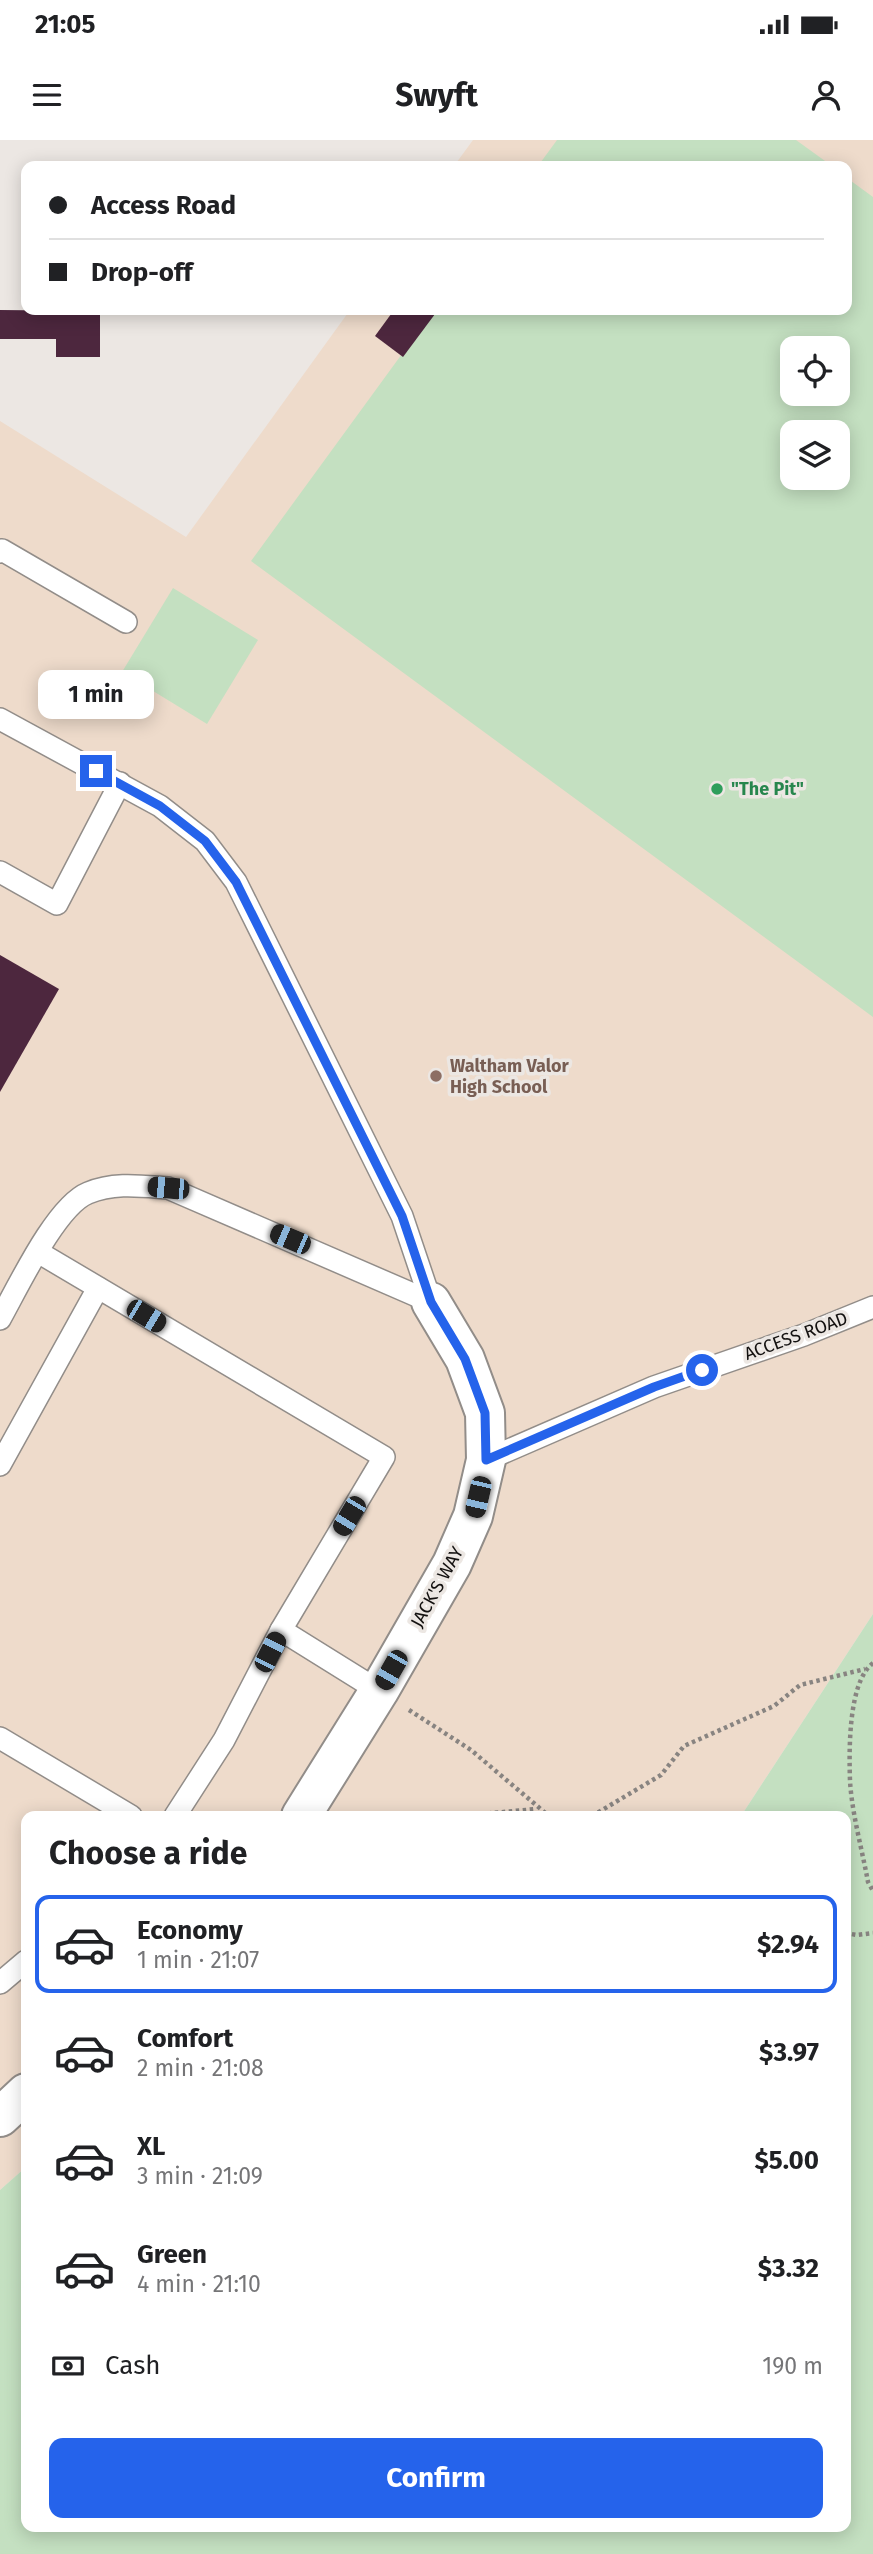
<!DOCTYPE html>
<html lang="en">
<head>
<meta charset="utf-8">
<style>
  body { margin:0; font-family:"Fira Sans",sans-serif; background:#f2f2f2; color:#202124; height:100vh; display:flex; flex-direction:column; font-size:26px; white-space:nowrap }
  * { box-sizing:border-box; margin:0 }
  p { font-size:23px; color:#757577 }
  .icon { flex:none; width:38px; height:38px; fill:none; stroke:currentColor; stroke-width:2; stroke-linecap:round; stroke-linejoin:round }
  .map { position:relative; flex:1; overflow:hidden }
  .details { position:absolute; left:21px; top:1671px; width:830px; height:721px; display:flex; flex-direction:column; background:#fff; border-radius:14px; box-shadow:0 4px 18px #0003 }
  .details>* { flex:none }
  .hud { position:absolute; left:21px; top:21px; width:831px; height:154px; border-radius:14px; box-shadow:0 4px 18px #0003; display:grid; align-content:center; height:154px; padding:0 28px; background:#fff }
  .controls { position:absolute; left:780px; top:196px; display:grid; gap:14px }
  .controls a { display:grid; place-items:center; width:70px; height:70px; border-radius:14px; background:#fff; box-shadow:0 4px 18px #0003; font-size:35px }
  .end { position:absolute; width:32px; height:32px; margin:-16px; border:9px solid #2563eb; background:#fff; box-shadow:0 0 0 4px #fff }
  .from { border-radius:50% }
  .bubble { position:absolute; height:49px; border-radius:14px; background:#fff; box-shadow:0 4px 18px #0003; font-size:23px; font-weight:700; line-height:49px; text-align:center }
  .car { position:absolute; width:21px; height:42px; margin:-21px -10px; border-radius:9px; box-shadow:0 0 5px 2px #0007; background:linear-gradient(#222 24%,#8ab4d8 0 40%,#222 0 76%,#8ab4d8 0 86%,#222 0) }
  .hud b { display:flex; align-items:center; gap:24px; height:66px; font-size:26px }
  .hud b+b { border-top:2px solid #e0e0e0 }
  .hud i { width:18px; height:18px; background:#202124 }
  ul { padding:0; list-style:none }
  li { display:flex; align-items:center; gap:21px; height:98px; margin:0 14px 10px; padding:0 14px; border:4px solid transparent; border-radius:14px }
  li div { flex:1 }
  li b { display:block; font-size:26px }
  li em { font-style:normal; font-weight:700 }
  li.on { border-color:#2563eb }
  li>.icon { width:63px; height:63px; stroke-width:1.5 }
  h2 { padding:0 28px; font-size:32px; line-height:84px }
  .pay { display:flex; align-items:center; gap:18px; height:77px; padding:0 28px; font-size:26px }
  .pay p { margin-inline-start:auto }
  .action { display:flex; gap:14px; margin-top:auto; padding:14px 28px }
  .action a { flex:1; height:80px; border-radius:14px; background:#2563eb; color:#fff; font-size:28px; font-weight:700; line-height:80px; text-align:center }
  .status { display:flex; justify-content:space-between; align-items:center; height:49px; padding:0 35px; background:#fff; direction:ltr }
  .status svg { height:19px; fill:currentColor }
  header { display:flex; justify-content:space-between; align-items:center; height:91px; padding:0 28px; background:#fff; font-size:32px; font-weight:700 }
  .map>svg:first-child { display:block }
</style>
</head>
<body>
<div class="status"><b>21:05</b><svg viewBox="0 0 49 12"><path d="M0 12V9h3v3zM5 12V6h3v6zM10 12V3h3v9zM15 12V0h3v12zM26 1h20v11H26zM47 4h2v5h-2z"/></svg></div>
<header><svg class="icon" aria-label="menu" viewBox="0 0 24 24"><path d="M4 6h16M4 12h16M4 18h16"/></svg>Swyft<svg class="icon" aria-label="person" viewBox="0 0 24 24"><circle cx="12" cy="8" r="4"/><path d="M4 21q1-7 8-7t8 7"/></svg></header>
<div class="map">
<svg width="873" height="2414" viewBox="0 0 873 2414">
  <rect width="100%" height="100%" fill="#ece7e3"/>
  <path fill="#eedbcb" fill-rule="evenodd" d="M473 0H873V1474L741 1676H26V2027L0 2050V281L186 397 350 170H847V26H454ZM793 208H838V254H793ZM793 292H838V338H793Z"/>
  <g fill="#c4e0c1" fill-rule="evenodd">
    <polygon points="557,0 796,0 832,26 538,26"/>
    <path d="M847 38 873 57V877L251 421 434 170H847ZM793 208H838V254H793ZM793 292H838V338H793Z"/>
    <polygon points="173,448 258,500 207,584 122,532"/>
    <polygon points="873,1474 873,2414 0,2414 0,2050 26,2027 26,2387 845,2387 845,1676 741,1676"/>
  </g>
  <g fill="#4d273e">
    <polygon points="0,170 100,171 100,217 56,217 56,199 0,199"/>
    <polygon points="394,170 438,170 403,217 375,196"/>
    <polygon points="0,815 59,849 0,952"/>
  </g>
  <g fill="none" stroke-linecap="round" stroke-linejoin="round">
    <g stroke="#928d89" stroke-width="24">
      <g id="lane">
        <polyline points="0,412 2,410 126,482"/>
        <polyline points="0,579 160,666 205,701 236,742 402,1076 431,1162"/>
        <polyline points="0,732 57,764 120,643"/>
        <polyline points="38,1112 384,1317 281,1490 224,1600 175,1676"/>
        <path d="M0 1179C18 1147 56 1066 88 1053 114 1042 141 1046 168 1048L431 1162"/>
        <polyline points="486,1320 654,1247 804,1195 873,1167"/>
        <polyline points="0,1325 98,1148"/>
        <polyline points="281,1490 379,1551"/>
        <polyline points="0,1598 131,1676"/>
        <polyline points="0,1843 26,1821"/>
      </g>
    </g>
    <g stroke="#928d89" stroke-width="42">
      <g id="street">
        <polyline points="301,1676 379,1551 452,1424 473,1376 486,1320 485,1273 465,1219 431,1162"/>
        <polyline points="0,1977 26,1953"/>
      </g>
    </g>
    <g stroke="#888481" stroke-width="4.5" stroke-dasharray="3.5 3.5" stroke-linecap="butt">
      <path d="M873 1523C848 1542 849 1611 850 1641 852 1674 862 1709 868 1742L873 1751"/>
      <polyline points="409,1570 471,1610 549,1676"/>
      <polyline points="460,1676 536,1669"/>
      <polyline points="592,1676 661,1635 684,1606 774,1566 800,1545 865,1529"/>
      <polyline points="845,1793 857,1795 873,1793"/>
    </g>
    <use href="#lane" stroke="#fff" stroke-width="21"/>
    <use href="#street" stroke="#fff" stroke-width="38"/>
  </g>
  <g fill="none" stroke-linecap="round" stroke-linejoin="round">
    <polyline stroke="#2563eb" stroke-width="9" points="96,631 160,666 205,701 236,742 402,1076 431,1162 465,1219 485,1273 486,1320 654,1247 702,1230"/>
  </g>
  <circle fill="#2e9e5b" stroke="#ece7e3" stroke-width="2.5" cx="717" cy="649" r="7"/>
  <circle fill="#8d6e63" stroke="#ece7e3" stroke-width="2.5" cx="436" cy="936" r="7"/>
  <g text-anchor="middle" dominant-baseline="central" stroke-width="7" stroke-linejoin="round" paint-order="stroke">
    <g font-size="18" font-weight="bold" fill="#27864d" stroke="#ece7e3" text-anchor="start">
      <text x="731" y="649">"The Pit"</text>
    </g>
    <g font-size="18" font-weight="bold" fill="#785e54" stroke="#ece7e3" text-anchor="start">
      <text x="450" y="926">Waltham Valor<tspan x="450" dy="21">High School</tspan></text>
    </g>
    <g font-size="18" fill="#131110" stroke="#ece7e3">
      <text transform="translate(796 1196) rotate(-20)">ACCESS ROAD</text>
      <text transform="translate(437 1447) rotate(-61)">JACK'S WAY</text>
    </g>
  </g>
</svg>
<div class="controls">
<a><svg class="icon" aria-label="locate" viewBox="0 0 24 24"><circle cx="12" cy="12" r="6"/><path d="M12 2v4M12 18v4M2 12h4M18 12h4"/></svg></a>
<a><svg class="icon" aria-label="layers" viewBox="0 0 24 24"><path d="M12 4l9 5-9 5-9-5zM3 14l9 5 9-5"/></svg></a>
</div>
<i class="end from" style="left:702px;top:1230px"></i>
<i class="end" style="left:96px;top:631px"></i>
<div class="bubble" style="left:38px;top:530px;width:116px">1 min</div>
<i class="car" style="left:168px;top:1048px;rotate:275deg"></i>
<i class="car" style="left:290px;top:1099px;rotate:293deg"></i>
<i class="car" style="left:146px;top:1176px;rotate:121deg"></i>
<i class="car" style="left:478px;top:1357px;rotate:193deg"></i>
<i class="car" style="left:349px;top:1376px;rotate:211deg"></i>
<i class="car" style="left:270px;top:1512px;rotate:27deg"></i>
<i class="car" style="left:391px;top:1530px;rotate:210deg"></i>
<div class="hud">
<b><i class="from"></i>Access Road</b>
<b><i></i>Drop-off</b>
</div>
<section class="details">
<h2>Choose a ride</h2>
<ul>
<li class="on"><svg class="icon" aria-label="car" viewBox="0 0 24 24"><path d="M5 17H2v-5l4-1 3-4h7l3 4 3 1v5h-3M9 17h6M6 11h13"/><circle cx="7" cy="17" r="2"/><circle cx="17" cy="17" r="2"/></svg><div><b>Economy</b><p>1 min · 21:07</p></div><em>$2.94</em></li>
<li><svg class="icon" aria-label="car" viewBox="0 0 24 24"><path d="M5 17H2v-5l4-1 3-4h7l3 4 3 1v5h-3M9 17h6M6 11h13"/><circle cx="7" cy="17" r="2"/><circle cx="17" cy="17" r="2"/></svg><div><b>Comfort</b><p>2 min · 21:08</p></div><em>$3.97</em></li>
<li><svg class="icon" aria-label="car" viewBox="0 0 24 24"><path d="M5 17H2v-5l4-1 3-4h7l3 4 3 1v5h-3M9 17h6M6 11h13"/><circle cx="7" cy="17" r="2"/><circle cx="17" cy="17" r="2"/></svg><div><b>XL</b><p>3 min · 21:09</p></div><em>$5.00</em></li>
<li><svg class="icon" aria-label="car" viewBox="0 0 24 24"><path d="M5 17H2v-5l4-1 3-4h7l3 4 3 1v5h-3M9 17h6M6 11h13"/><circle cx="7" cy="17" r="2"/><circle cx="17" cy="17" r="2"/></svg><div><b>Green</b><p>4 min · 21:10</p></div><em>$3.32</em></li>
</ul>
<div class="pay"><svg class="icon" aria-label="cash" viewBox="0 0 24 24"><path d="M3 7h18v10H3z"/><circle cx="12" cy="12" r="2"/></svg>Cash<p>190 m</p></div>
<div class="action"><a>Confirm</a></div>
</section>
</div>
</body>
</html>
